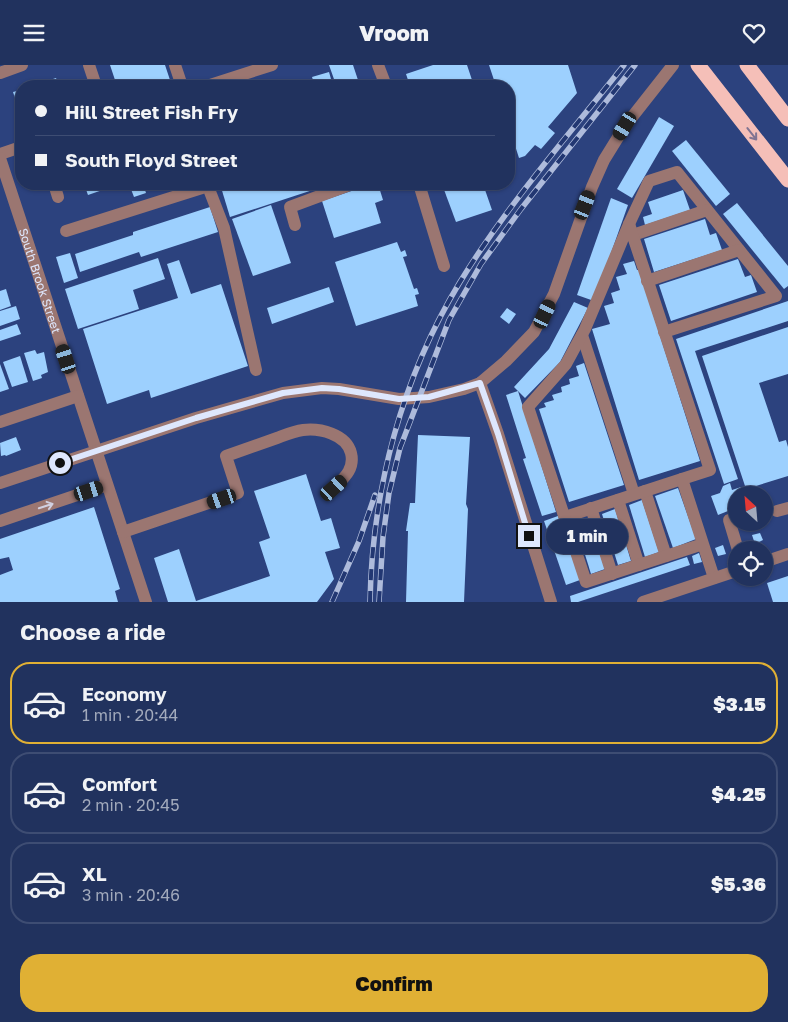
<!DOCTYPE html>
<html lang="en">
<head>
<meta charset="utf-8">
<style>
  body { margin:0; font-family:"Golos Text",sans-serif; background:#293a64; color:#f1f3f6; height:100vh; display:flex; flex-direction:column; font-size:19px; white-space:nowrap }
  * { box-sizing:border-box; margin:0 }
  p { font-size:16px; color:#a2aabc }
  .icon { flex:none; width:28px; height:28px; fill:none; stroke:currentColor; stroke-width:2; stroke-linecap:round; stroke-linejoin:round }
  .map { position:relative; height:537px; overflow:hidden }
  .side { display:flex; flex-direction:column; background:#21325e; flex:1 }
  .side>* { flex:none }
  .banner { position:absolute; left:15px; top:15px; width:500px; height:110px; border-radius:20px; box-shadow:0 1px 4px #0004,0 0 0 1px #3e4d73; display:grid; align-content:center; height:110px; padding:0 20px; background:#21325e }
  .needle { width:32px; rotate:334deg }
  .fabs { position:absolute; left:728px; top:421px; display:grid; gap:10px }
  .fabs a { display:grid; place-items:center; width:45px; height:45px; border-radius:50%; background:#21325e; box-shadow:0 1px 4px #0004,0 0 0 1px #3e4d73; font-size:25px }
  .end { position:absolute; width:22px; height:22px; margin:-11px; border:6px solid #dee7fd; background:#111; box-shadow:0 0 0 2px #111 }
  .from { border-radius:50% }
  .bubble { position:absolute; height:35px; border-radius:18px; background:#21325e; box-shadow:0 1px 4px #0004,0 0 0 1px #3e4d73; font-size:16px; font-weight:800; line-height:35px; text-align:center }
  .car { position:absolute; width:15px; height:30px; margin:-15px -8px; border-radius:6px; box-shadow:0 0 4px 1px #0007; background:linear-gradient(#222 24%,#8ab4d8 0 40%,#222 0 76%,#8ab4d8 0 86%,#222 0) }
  .banner b { display:flex; align-items:center; gap:18px; height:48px; font-size:19px }
  .banner b+b { border-top:1px solid #3e4d73 }
  .banner i { width:12px; height:12px; background:#f1f3f6 }
  ul { padding:0; list-style:none }
  li { display:flex; align-items:center; gap:15px; height:82px; margin:0 10px 8px; padding:0 10px; border:2px solid #3e4d73; border-radius:20px }
  li div { flex:1 }
  li b { display:block; font-size:19px }
  li em { font-style:normal; font-weight:800 }
  li.on { border-color:#e0b034 }
  li>.icon { width:45px; height:45px; stroke-width:1.5 }
  h2 { padding:0 20px; font-size:22px; line-height:60px }
  .primary-button { display:flex; gap:10px; margin-top:auto; padding:10px 20px }
  .primary-button a { flex:1; height:58px; border-radius:20px; background:#e0b034; color:#111; font-size:20px; font-weight:800; line-height:58px; text-align:center }
  header { display:flex; justify-content:space-between; align-items:center; height:65px; padding:0 20px; background:#21325e; font-size:22px; font-weight:800 }
  .map>svg:first-child { display:block }
</style>
</head>
<body>
<header><svg class="icon" aria-label="menu" viewBox="0 0 24 24"><path d="M4 6h16M4 12h16M4 18h16"/></svg>Vroom<svg class="icon" aria-label="heart" viewBox="0 0 24 24"><path d="M12 20l-8-8c-3-5 5-10 8-4 3-6 11-1 8 4z"/></svg></header>
<div class="map">
<svg width="788" height="537" viewBox="0 0 788 537">
  <rect width="100%" height="100%" fill="#2c427e"/>
  <g fill="#9dd0fe">
    <polygon points="110,0 165,0 170,15 151,21 117,21"/>
    <polygon points="329,0 353,0 360,21 347,21 345,14 335,17"/>
    <polygon points="433,0 467,0 474,21 410,21 406,9"/>
    <polygon points="489,0 568,0 577,28 548,62 555,68 541,84 535,80 525,91 519,93 509,62 509,21 496,21"/>
    <polygon points="329,7 333,21 315,21 312,12"/>
    <polygon points="56,13 58,18 50,21 32,21"/>
    <polygon points="21,25 21,40 18,42 13,27"/>
    <polygon points="659,52 674,61 632,133 617,124"/>
    <polygon points="686,75 730,129 716,141 672,86"/>
    <polygon points="84,119 116,119 117,120 88,130"/>
    <polygon points="129,119 143,119 146,128 134,132"/>
    <polygon points="220,119 331,119 230,152"/>
    <polygon points="368,119 378,119 383,135 375,138 381,158 334,173 322,136 369,120"/>
    <polygon points="453,119 483,119 492,145 456,157 443,122"/>
    <polygon points="683,125 690,145 645,160 643,152 652,149 648,137"/>
    <polygon points="611,133 628,140 594,236 577,230"/>
    <polygon points="737,138 788,201 788,221 784,224 723,149"/>
    <polygon points="271,140 291,198 253,211 232,154"/>
    <polygon points="210,142 218,167 141,192 139,187 80,207 75,189 133,170 133,167"/>
    <polygon points="705,154 710,170 716,168 722,185 654,207 644,174"/>
    <polygon points="397,177 401,187 405,185 407,191 403,192 414,224 417,223 419,229 415,230 418,241 356,261 335,197"/>
    <polygon points="70,188 78,213 64,218 56,192"/>
    <polygon points="158,193 165,214 133,225 139,244 78,264 65,224"/>
    <polygon points="738,194 745,212 751,210 757,227 671,256 659,220"/>
    <polygon points="179,195 191,229 221,219 248,301 151,333 149,325 107,339 83,264 178,233 167,199"/>
    <polygon points="634,196 637,205 639,205 700,396 639,415 592,264 610,259 604,241 614,238 611,228 620,225 616,212 627,209 623,199"/>
    <polygon points="329,222 334,237 272,259 267,243"/>
    <polygon points="6,224 11,241 0,245 0,226"/>
    <polygon points="788,236 788,256 695,286 738,414 724,419 676,274"/>
    <polygon points="574,237 588,243 560,297 525,333 514,322 549,284"/>
    <polygon points="16,241 20,254 0,261 0,246"/>
    <polygon points="507,243 516,249 509,259 500,252"/>
    <polygon points="17,259 21,269 0,276 0,265"/>
    <polygon points="788,262 788,309 759,318 779,377 786,375 788,382 788,411 746,424 702,291"/>
    <polygon points="35,285 37,289 44,287 48,307 41,310 42,313 33,316 24,288"/>
    <polygon points="20,291 28,317 12,322 3,297"/>
    <polygon points="584,298 624,420 569,437 539,344 546,342 544,338 554,335 552,330 562,327 561,322 570,319 569,314 579,311 576,301"/>
    <polygon points="0,299 9,324 0,327"/>
    <polygon points="518,326 556,447 542,451 523,394 526,393 506,330"/>
    <polygon points="418,370 470,372 466,439 468,444 464,537 406,537 408,466 406,466 410,438 415,438"/>
    <polygon points="16,372 21,385 6,391 5,390 1,391 0,378"/>
    <polygon points="306,409 321,456 331,453 340,483 325,487 334,514 317,537 168,537 154,493 179,484 196,536 270,511 259,477 270,473 254,426"/>
    <polygon points="730,418 732,425 741,422 744,430 736,430 736,447 729,450 728,446 718,450 711,431 720,428 723,421"/>
    <polygon points="678,423 696,474 673,483 655,431"/>
    <polygon points="642,435 659,487 645,492 629,440"/>
    <polygon points="94,442 120,524 115,526 118,537 0,537 0,510 13,505 9,492 0,494 0,474"/>
    <polygon points="615,444 631,496 618,500 602,449"/>
    <polygon points="558,451 580,515 566,520 544,456"/>
    <polygon points="588,453 605,504 591,509 575,457"/>
    <polygon points="760,468 763,475 755,479 752,470"/>
    <polygon points="723,480 726,489 718,491 715,483"/>
    <polygon points="699,488 702,497 694,499 692,491"/>
    <polygon points="687,492 690,500 578,537 571,537 570,531"/>
    <polygon points="788,511 788,537 773,537 767,518"/>
  </g>
  <g fill="none" stroke-linecap="round" stroke-linejoin="round">
    <g stroke="#9b7671" stroke-width="12">
      <polyline points="89,0 96,21"/>
      <polyline points="175,0 182,21"/>
      <polyline points="378,0 386,21"/>
      <polyline points="0,8 22,0"/>
      <polyline points="207,21 272,0"/>
      <polyline points="0,89 21,82"/>
      <path id="s1" d="M0 93 146 537"/>
      <polyline points="54,119 58,132"/>
      <polyline points="207,119 224,163 256,305"/>
      <polyline points="419,119 444,201"/>
      <polyline points="629,159 649,116 677,107 776,231 664,267"/>
      <polyline points="295,160 290,142 352,119"/>
      <polyline points="66,166 202,123 205,119"/>
      <polyline points="633,170 707,145"/>
      <polyline points="647,216 739,185"/>
      <polyline points="582,270 634,429"/>
      <polyline points="480,318 498,369 551,537"/>
      <polyline points="0,357 78,331"/>
      <polyline points="0,418 196,353 283,328 322,323 339,324 399,334 429,332 464,324 480,318 506,296 534,267 554,229 592,122 604,95 625,61 673,0"/>
      <polyline points="645,426 666,491"/>
      <polyline points="618,435 639,500"/>
      <polyline points="591,443 612,509"/>
      <polyline points="777,446 788,443"/>
      <polyline points="565,452 682,414"/>
      <polyline points="729,455 738,485"/>
      <polyline points="0,456 107,420"/>
      <path d="M123 467 238 428 226 391C243 385 260 379 277 373 285 370 294 366 303 365 320 363 346 369 351 388 355 404 344 413 334 423"/>
      <polyline points="703,479 586,517 528,342 566,299 585,264 629,159 710,405 682,414 714,513"/>
      <polyline points="764,497 788,489"/>
      <polyline points="643,537 736,506"/>
    </g>
    <g stroke="#f5bfb8" stroke-width="15">
      <polyline points="698,0 788,115"/>
      <polyline points="747,0 788,54"/>
    </g>
    <g stroke="#aebbdb" stroke-width="5.5">
      <g id="rail">
        <polyline points="332,537 359,476 375,430"/>
        <path d="M370 537C372 425 402 312 460 217 507 140 568 71 624 0"/>
        <polyline points="379,537 383,472 389,428 400,383 449,255 481,199 521,144 635,0"/>
      </g>
    </g>
    <use href="#rail" stroke="#223772" stroke-width="4" stroke-dasharray="11" stroke-linecap="butt"/>
  </g>
  <defs><path id="oneway-shaft" d="M-6 0H5M1.5-3L5.5 0L1.5 3" fill="none" stroke-width="1.6" stroke-linecap="round" stroke-linejoin="round" transform="scale(1.25)"/></defs>
  <use stroke="#817492" href="#oneway-shaft" transform="translate(752 69) rotate(52)"/>
  <use stroke="#d1d0e1" href="#oneway-shaft" transform="translate(46 441) rotate(-18)"/>
  <g fill="none" stroke-linecap="round" stroke-linejoin="round">
    <polyline stroke="#dee7fd" stroke-width="6" points="60,398 196,353 283,328 322,323 339,324 399,334 429,332 480,318 498,369 529,471"/>
  </g>
  <g text-anchor="middle" dominant-baseline="central" stroke-width="5" stroke-linejoin="round" paint-order="stroke">
    <g font-size="12" fill="#dee7fd" stroke="#223772">
      <text stroke="none"><textPath href="#s1" startOffset="129">South Brook Street</textPath></text>
    </g>
  </g>
</svg>
<div class="fabs">
<a><svg class="needle" viewBox="-14 -14 28 28"><path d="M0-13l5 13h-10z" fill="#e53935"/><path d="M0 13l5-13h-10z" fill="#a2aabc"/></svg></a>
<a><svg class="icon" aria-label="locate" viewBox="0 0 24 24"><circle cx="12" cy="12" r="6"/><path d="M12 2v4M12 18v4M2 12h4M18 12h4"/></svg></a>
</div>
<i class="end from" style="left:60px;top:398px"></i>
<i class="end" style="left:529px;top:471px"></i>
<div class="bubble" style="left:546px;top:454px;width:82px">1 min</div>
<i class="car" style="left:625px;top:61px;rotate:211deg"></i>
<i class="car" style="left:585px;top:140px;rotate:21deg"></i>
<i class="car" style="left:545px;top:249px;rotate:25deg"></i>
<i class="car" style="left:66px;top:294px;rotate:342deg"></i>
<i class="car" style="left:334px;top:423px;rotate:48deg"></i>
<i class="car" style="left:89px;top:426px;rotate:72deg"></i>
<i class="car" style="left:222px;top:434px;rotate:251deg"></i>
<div class="banner">
<b><i class="from"></i>Hill Street Fish Fry</b>
<b><i></i>South Floyd Street</b>
</div>
</div>
<section class="side">
<h2>Choose a ride</h2>
<ul>
<li class="on"><svg class="icon" aria-label="car" viewBox="0 0 24 24"><path d="M5 17H2v-5l4-1 3-4h7l3 4 3 1v5h-3M9 17h6M6 11h13"/><circle cx="7" cy="17" r="2"/><circle cx="17" cy="17" r="2"/></svg><div><b>Economy</b><p>1 min · 20:44</p></div><em>$3.15</em></li>
<li><svg class="icon" aria-label="car" viewBox="0 0 24 24"><path d="M5 17H2v-5l4-1 3-4h7l3 4 3 1v5h-3M9 17h6M6 11h13"/><circle cx="7" cy="17" r="2"/><circle cx="17" cy="17" r="2"/></svg><div><b>Comfort</b><p>2 min · 20:45</p></div><em>$4.25</em></li>
<li><svg class="icon" aria-label="car" viewBox="0 0 24 24"><path d="M5 17H2v-5l4-1 3-4h7l3 4 3 1v5h-3M9 17h6M6 11h13"/><circle cx="7" cy="17" r="2"/><circle cx="17" cy="17" r="2"/></svg><div><b>XL</b><p>3 min · 20:46</p></div><em>$5.36</em></li>
</ul>
<div class="primary-button"><a>Confirm</a></div>
</section>
</body>
</html>
